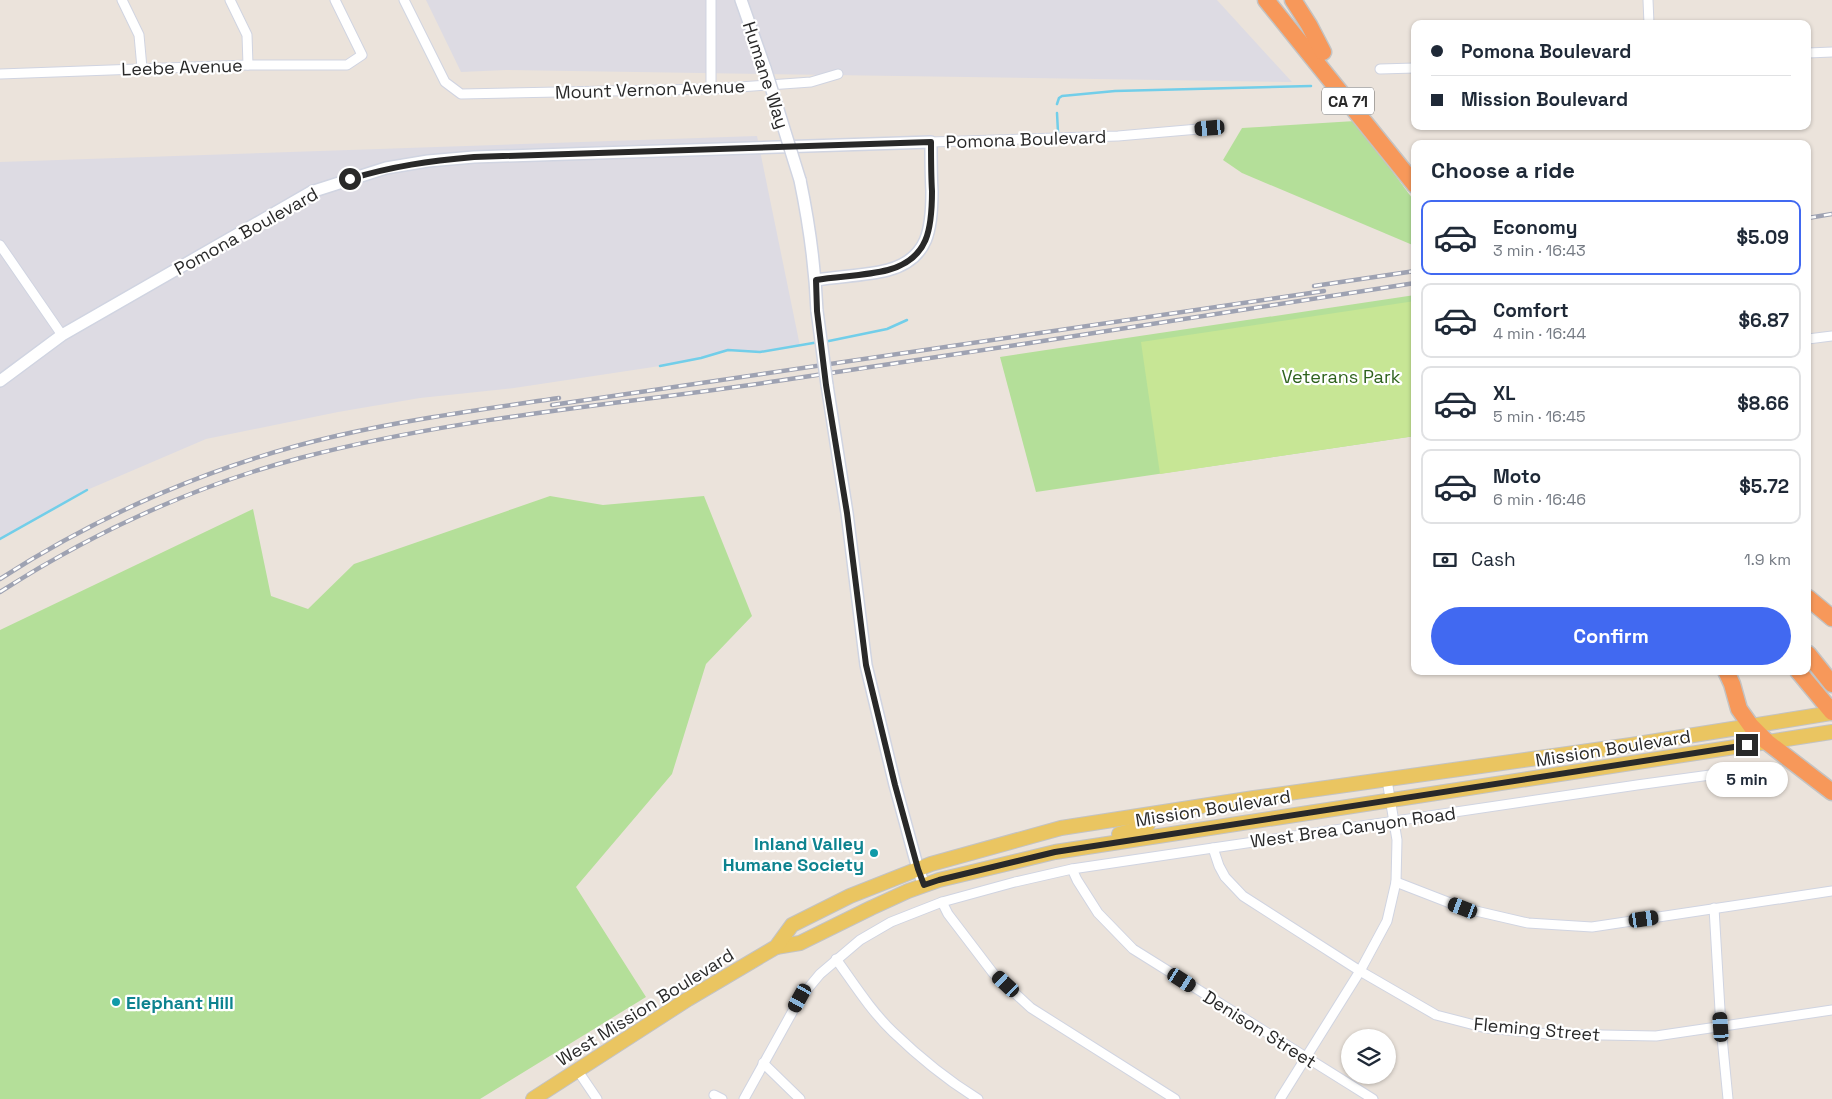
<!DOCTYPE html>
<html lang="en">
<head>
<meta charset="utf-8">
<style>
  body { margin:0; font-family:"Space Grotesk",sans-serif; background:#f6f6f7; color:#1f2937; height:100vh; display:flex; flex-direction:column; font-size:19px; white-space:nowrap }
  * { box-sizing:border-box; margin:0 }
  p { font-size:16px; color:#747a83 }
  .icon { flex:none; width:28px; height:28px; fill:none; stroke:currentColor; stroke-width:2; stroke-linecap:round; stroke-linejoin:round }
  .map { position:relative; flex:1; overflow:hidden }
  .side { position:absolute; left:1411px; top:140px; width:400px; height:535px; display:flex; flex-direction:column; background:#fff; border-radius:10px; box-shadow:0 1px 4px #0004 }
  .side>* { flex:none }
  .guide { position:absolute; left:1411px; top:20px; width:400px; height:110px; border-radius:10px; box-shadow:0 1px 4px #0004; display:grid; align-content:center; height:110px; padding:0 20px; background:#fff }
  .controls { position:absolute; left:1341px; top:1029px; display:grid; gap:10px }
  .controls a { display:grid; place-items:center; width:55px; height:55px; border-radius:50%; background:#fff; box-shadow:0 1px 4px #0004; font-size:25px }
  .end { position:absolute; width:22px; height:22px; margin:-11px; border:6px solid #292929; background:#fff; box-shadow:0 0 0 2px #fff }
  .from { border-radius:50% }
  .bubble { position:absolute; height:35px; border-radius:18px; background:#fff; box-shadow:0 1px 4px #0004; font-size:16px; font-weight:800; line-height:35px; text-align:center }
  .car { position:absolute; width:15px; height:30px; margin:-15px -8px; border-radius:6px; box-shadow:0 0 4px 1px #0007; background:linear-gradient(#222 24%,#8ab4d8 0 40%,#222 0 76%,#8ab4d8 0 86%,#222 0) }
  .guide b { display:flex; align-items:center; gap:18px; height:48px; font-size:19px }
  .guide b+b { border-top:1px solid #e0e1e3 }
  .guide i { width:12px; height:12px; background:#1f2937 }
  ul { padding:0; list-style:none }
  li { display:flex; align-items:center; gap:15px; height:75px; margin:0 10px 8px; padding:0 10px; border:2px solid #e0e1e3; border-radius:10px }
  li div { flex:1 }
  li b { display:block; font-size:19px }
  li em { font-style:normal; font-weight:800 }
  li.on { border-color:#4169f1 }
  li>.icon { width:45px; height:45px; stroke-width:1.5 }
  h2 { padding:0 20px; font-size:22px; line-height:60px }
  .pay { display:flex; align-items:center; gap:12px; height:55px; padding:0 20px; font-size:19px }
  .pay p { margin-inline-start:auto }
  .primary-button { display:flex; gap:10px; margin-top:auto; padding:10px 20px }
  .primary-button a { flex:1; height:58px; border-radius:30px; background:#4169f1; color:#fff; font-size:20px; font-weight:800; line-height:58px; text-align:center }
  .map>svg:first-child { display:block }
</style>
</head>
<body>
<div class="map">
<svg width="1832" height="1099" viewBox="0 0 1832 1099">
  <rect width="100%" height="100%" fill="#ebe3db"/>
  <g fill="#dddbe3">
    <polygon points="426,0 1217,0 1292,82 506,70 461,72"/>
    <polygon points="757,136 800,346 760,352 728,350 701,358 660,366 514,388 420,398 338,412 206,439 87,490 0,539 0,162"/>
  </g>
  <g fill="#b4df99">
    <polygon points="1355,121 1415,202 1415,246 1242,173 1223,160 1242,128"/>
    <polygon points="1415,295 1415,436 1036,492 1000,357"/>
    <polygon points="550,496 603,505 704,496 752,616 706,664 672,774 576,887 646,997 480,1099 0,1099 0,630 253,509 271,596 308,609 354,564"/>
  </g>
  <polygon fill="#c7e695" points="1415,301 1415,436 1160,474 1141,342"/>
  <g fill="none" stroke-linecap="round" stroke-linejoin="round">
    <g stroke="#72cee9" stroke-width="2.5">
      <polyline points="1057,104 1059,98 1062,96 1115,91 1311,86"/>
      <polyline points="1057,113 1058,132"/>
      <polyline points="824,342 887,329 907,320"/>
      <polyline points="660,366 701,358 728,350 760,352 819,342"/>
      <polyline points="0,539 87,490"/>
    </g>
    <g stroke="#d0d4e1" stroke-width="11">
      <g id="minor">
        <polyline points="122,0 139,35 142,68"/>
        <polyline points="230,0 247,35 248,65"/>
        <polyline points="404,0 445,82 461,94 711,89 811,82 838,74"/>
        <polyline points="1648,0 1649,24"/>
        <polyline points="1808,53 1832,52"/>
        <polyline points="1380,69 1415,68"/>
        <polyline points="0,74 248,65 347,65 362,55 335,0"/>
        <polyline points="711,89 711,0"/>
        <polyline points="931,142 1118,136 1210,128"/>
        <polyline points="0,245 62,335"/>
        <polyline points="1808,339 1832,336"/>
        <polyline points="1213,848 1219,866 1225,877 1243,896 1360,971 1436,1015 1486,1028 1549,1034 1656,1036 1832,1010"/>
        <polyline points="1072,869 1077,880 1098,913 1133,949 1373,1099"/>
        <polyline points="1396,882 1463,908 1528,923 1592,927 1832,891"/>
        <polyline points="942,902 948,914 993,973 1031,1008 1175,1099"/>
        <polyline points="1714,908 1721,1027 1728,1099"/>
        <path d="M836 959C854 984 871 1011 893 1032 919 1057 947 1080 978 1099"/>
        <polyline points="763,1063 800,1099"/>
        <polyline points="578,1071 597,1099"/>
        <polyline points="714,1095 722,1099"/>
        <polyline points="744,1099 800,998 820,974 860,940 891,922 942,902 1015,882 1072,869 1213,848 1637,785 1732,772 1768,778"/>
        <polyline points="1280,1099 1360,971 1387,921 1396,882 1397,840 1387,780"/>
      </g>
    </g>
    <g stroke="#d0d4e1" stroke-width="14">
      <g id="tertiary">
        <polyline points="741,0 765,68"/>
        <path d="M800 180C809 223 815 266 817 311"/>
        <path d="M0 381 62 335 311 192 386 168 428 161 474 157 931 142C931 158 931 175 932 191 932 228 929 259 888 270 865 276 839 276 816 280"/>
        <polyline points="827,385 847,513 866,665 895,785 918,869 924,885"/>
      </g>
    </g>
    <g stroke="#c3c3c3" stroke-width="16">
      <g id="primary">
        <polyline points="1119,834 1146,827 1148,824 1147,815"/>
        <polyline points="776,947 800,943 871,908 908,891 939,880 1055,852 1832,732"/>
        <polyline points="533,1099 688,999 776,947 792,925 850,896 931,864 1061,828 1254,798 1631,745 1832,713"/>
      </g>
    </g>
    <g stroke="#c3c3c3" stroke-width="19">
      <g id="motorway">
        <polyline points="1266,0 1415,185"/>
        <polyline points="1293,0 1309,25 1323,52"/>
        <polyline points="1808,598 1832,618"/>
        <polyline points="1808,654 1832,684"/>
        <polyline points="1726,671 1732,684 1739,709 1751,726 1767,742 1832,792"/>
        <polyline points="1798,671 1832,712"/>
      </g>
    </g>
    <use href="#minor" stroke="#fff" stroke-width="9"/>
    <use href="#tertiary" stroke="#fff" stroke-width="11"/>
    <use href="#primary" stroke="#eac561" stroke-width="14"/>
    <use href="#motorway" stroke="#f7985a" stroke-width="16"/>
    <g stroke="#9ea2b2" stroke-width="4.5">
      <g id="rail">
        <polyline points="1808,218 1832,214"/>
        <polyline points="1314,286 1415,271"/>
        <polyline points="552,405 1324,291"/>
        <path d="M0 579C102 513 218 463 336 436 410 419 485 409 559 398"/>
        <path d="M0 592C92 533 194 486 300 458 456 417 618 405 777 381 990 350 1202 316 1415 283"/>
      </g>
    </g>
    <use href="#rail" stroke="#fff" stroke-width="2.5" stroke-dasharray="8" stroke-linecap="butt"/>
    <g stroke="#d0d4e1" stroke-width="14" stroke-linecap="butt">
      <g id="tertiary-bridge">
        <polyline points="765,68 800,180"/>
        <polyline points="817,311 827,385"/>
      </g>
    </g>
    <use href="#tertiary-bridge" stroke="#fff" stroke-width="11"/>
  </g>
  <g fill="none" stroke-linecap="round" stroke-linejoin="round">
    <path stroke="#292929" stroke-width="6" d="M350 179C393 166 429 161 474 157L931 142C931 158 931 175 932 191 932 228 929 259 888 270 865 276 839 276 816 280L817 311 826 385 847 513 866 665 895 785 918 869 924 885 939 880 1055 852 1747 745"/>
  </g>
  <g fill="#0f9aa8" stroke="#fff" stroke-width="2">
    <circle cx="874" cy="853" r="5"/>
    <circle cx="116" cy="1002" r="5"/>
  </g>
  <g text-anchor="middle" dominant-baseline="central" stroke-width="4.5" stroke-linejoin="round" paint-order="stroke">
    <rect fill="#fff" stroke="#696969" stroke-width="1" x="1322" y="87.5" width="52" height="27" rx="4"/>
    <g font-size="16" font-weight="bold" fill="#292929">
      <text x="1348" y="101">CA 71</text>
    </g>
    <g font-size="18" fill="#292929" stroke="#fff">
      <text transform="translate(182 67) rotate(-2)">Leebe Avenue</text>
      <text transform="translate(766 75) rotate(72)">Humane Way</text>
      <text transform="translate(650 89) rotate(-2)">Mount Vernon Avenue</text>
      <text transform="translate(1026 139) rotate(-2)">Pomona Boulevard</text>
      <text transform="translate(246 231) rotate(-29)">Pomona Boulevard</text>
      <text transform="translate(1613 748) rotate(-9)">Mission Boulevard</text>
      <text transform="translate(1213 808) rotate(-9)">Mission Boulevard</text>
      <text transform="translate(1353 827) rotate(-8)">West Brea Canyon Road</text>
      <text transform="translate(645 1007) rotate(-32)">West Mission Boulevard</text>
      <text transform="translate(1260 1029) rotate(32)">Denison Street</text>
      <text transform="translate(1537 1029) rotate(5)">Fleming Street</text>
    </g>
    <g font-size="18" fill="#2e621d" stroke="#fff">
      <text x="1341" y="376">Veterans Park</text>
    </g>
    <g font-size="18" font-weight="bold" fill="#0d838f" stroke="#fff" text-anchor="end">
      <text x="864" y="843">Inland Valley<tspan x="864" dy="21">Humane Society</tspan></text>
      <text x="126" y="1002" text-anchor="start">Elephant Hill</text>
    </g>
  </g>
</svg>
<div class="controls">
<a><svg class="icon" aria-label="layers" viewBox="0 0 24 24"><path d="M12 4l9 5-9 5-9-5zM3 14l9 5 9-5"/></svg></a>
</div>
<i class="end from" style="left:350px;top:179px"></i>
<i class="end" style="left:1747px;top:745px"></i>
<div class="bubble" style="left:1706px;top:762px;width:82px">5 min</div>
<i class="car" style="left:1210px;top:128px;rotate:265deg"></i>
<i class="car" style="left:1463px;top:908px;rotate:291deg"></i>
<i class="car" style="left:1644px;top:919px;rotate:82deg"></i>
<i class="car" style="left:1182px;top:980px;rotate:122deg"></i>
<i class="car" style="left:1006px;top:984px;rotate:313deg"></i>
<i class="car" style="left:800px;top:998px;rotate:209deg"></i>
<i class="car" style="left:1721px;top:1027px;rotate:356deg"></i>
<div class="guide">
<b><i class="from"></i>Pomona Boulevard</b>
<b><i></i>Mission Boulevard</b>
</div>
<section class="side">
<h2>Choose a ride</h2>
<ul>
<li class="on"><svg class="icon" aria-label="car" viewBox="0 0 24 24"><path d="M5 17H2v-5l4-1 3-4h7l3 4 3 1v5h-3M9 17h6M6 11h13"/><circle cx="7" cy="17" r="2"/><circle cx="17" cy="17" r="2"/></svg><div><b>Economy</b><p>3 min · 16:43</p></div><em>$5.09</em></li>
<li><svg class="icon" aria-label="car" viewBox="0 0 24 24"><path d="M5 17H2v-5l4-1 3-4h7l3 4 3 1v5h-3M9 17h6M6 11h13"/><circle cx="7" cy="17" r="2"/><circle cx="17" cy="17" r="2"/></svg><div><b>Comfort</b><p>4 min · 16:44</p></div><em>$6.87</em></li>
<li><svg class="icon" aria-label="car" viewBox="0 0 24 24"><path d="M5 17H2v-5l4-1 3-4h7l3 4 3 1v5h-3M9 17h6M6 11h13"/><circle cx="7" cy="17" r="2"/><circle cx="17" cy="17" r="2"/></svg><div><b>XL</b><p>5 min · 16:45</p></div><em>$8.66</em></li>
<li><svg class="icon" aria-label="car" viewBox="0 0 24 24"><path d="M5 17H2v-5l4-1 3-4h7l3 4 3 1v5h-3M9 17h6M6 11h13"/><circle cx="7" cy="17" r="2"/><circle cx="17" cy="17" r="2"/></svg><div><b>Moto</b><p>6 min · 16:46</p></div><em>$5.72</em></li>
</ul>
<div class="pay"><svg class="icon" aria-label="cash" viewBox="0 0 24 24"><path d="M3 7h18v10H3z"/><circle cx="12" cy="12" r="2"/></svg>Cash<p>1.9 km</p></div>
<div class="primary-button"><a>Confirm</a></div>
</section>
</div>
</body>
</html>
